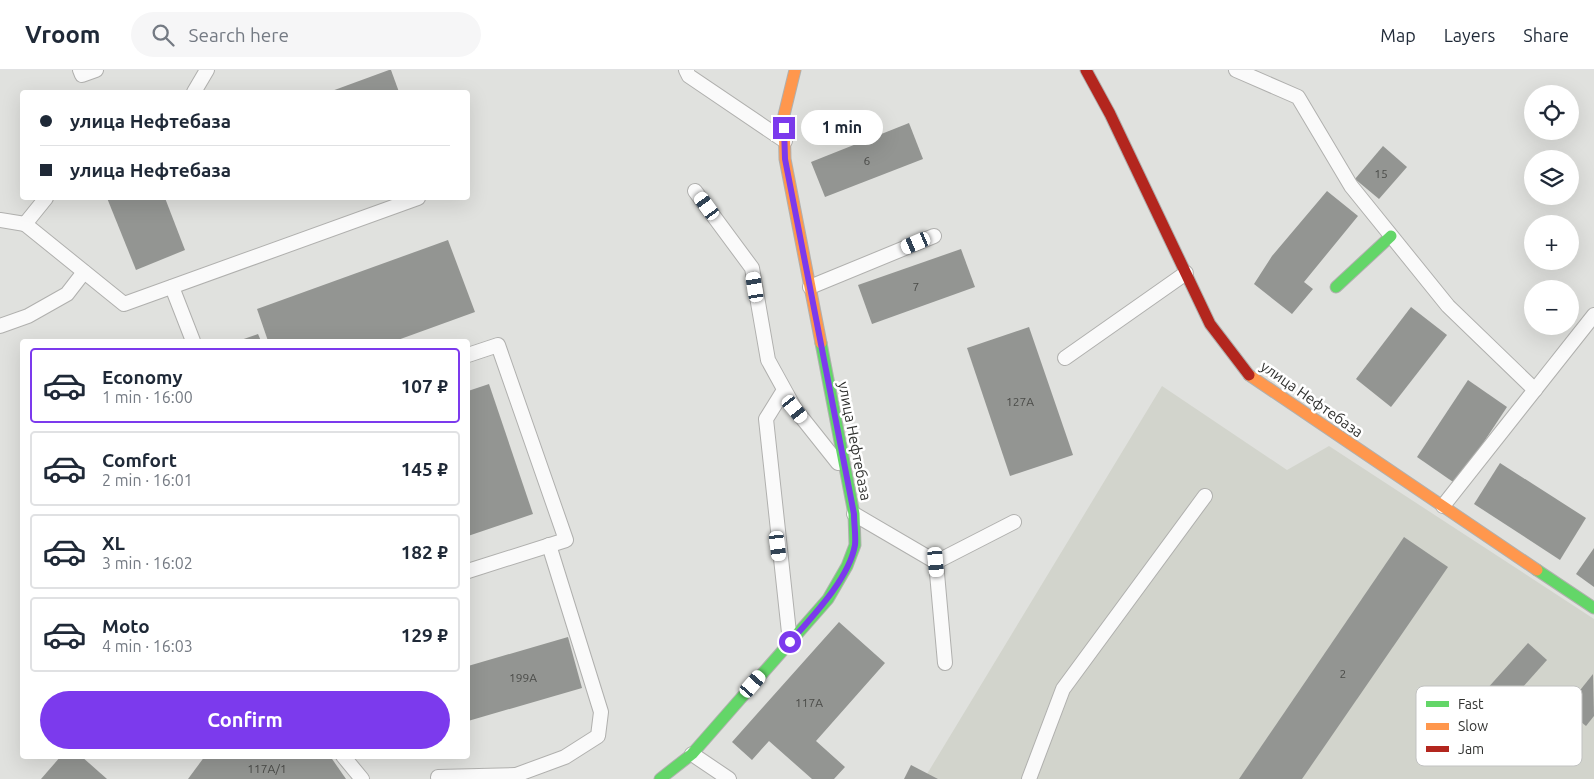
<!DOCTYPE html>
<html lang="en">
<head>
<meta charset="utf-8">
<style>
  body { margin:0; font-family:Ubuntu,sans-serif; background:#f6f6f7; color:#1f2937; height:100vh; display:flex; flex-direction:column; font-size:19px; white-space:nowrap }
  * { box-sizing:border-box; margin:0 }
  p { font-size:16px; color:#747a83 }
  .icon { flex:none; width:28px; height:28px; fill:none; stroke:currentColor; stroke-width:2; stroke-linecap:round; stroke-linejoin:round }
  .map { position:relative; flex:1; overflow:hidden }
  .details { position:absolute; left:20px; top:269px; width:450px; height:420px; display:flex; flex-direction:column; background:#fff; border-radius:5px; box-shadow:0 5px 20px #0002 }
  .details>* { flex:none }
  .top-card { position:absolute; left:20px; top:20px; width:450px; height:110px; border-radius:5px; box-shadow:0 5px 20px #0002; display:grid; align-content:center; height:110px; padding:0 20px; background:#fff }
  .controls { position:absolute; left:1524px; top:15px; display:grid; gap:10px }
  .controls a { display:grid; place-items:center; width:55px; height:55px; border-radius:50%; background:#fff; box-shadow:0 5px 20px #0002; font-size:25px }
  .end { position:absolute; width:22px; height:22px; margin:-11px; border:6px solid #7c3aed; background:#fff; box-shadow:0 0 0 2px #fff }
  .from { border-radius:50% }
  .bubble { position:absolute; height:35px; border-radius:18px; background:#fff; box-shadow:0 5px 20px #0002; font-size:16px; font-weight:700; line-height:35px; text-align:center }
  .car { position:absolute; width:15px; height:30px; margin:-15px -8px; border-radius:6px; box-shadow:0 0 4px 1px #0007; background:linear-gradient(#fff 24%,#345 0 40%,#fff 0 76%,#345 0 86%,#fff 0) }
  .top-card b { display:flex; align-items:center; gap:18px; height:48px; font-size:19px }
  .top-card b+b { border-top:1px solid #e0e1e3 }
  .top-card i { width:12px; height:12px; background:#1f2937 }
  ul { padding:9px 0 0; list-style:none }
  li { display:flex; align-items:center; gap:15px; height:75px; margin:0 10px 8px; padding:0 10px; border:2px solid #e0e1e3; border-radius:5px }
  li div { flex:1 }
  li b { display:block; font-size:19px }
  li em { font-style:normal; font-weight:700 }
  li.active { border-color:#7c3aed }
  li>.icon { width:45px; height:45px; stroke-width:1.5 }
  .primary-button { display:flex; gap:10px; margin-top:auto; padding:10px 20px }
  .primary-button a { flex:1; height:58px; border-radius:30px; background:#7c3aed; color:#fff; font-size:20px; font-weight:700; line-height:58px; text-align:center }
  header { display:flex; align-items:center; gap:30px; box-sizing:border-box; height:70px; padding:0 25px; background:#fff; border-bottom:1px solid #e0e1e3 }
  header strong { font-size:24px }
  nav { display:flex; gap:28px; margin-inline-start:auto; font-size:18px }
  .search { width:350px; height:45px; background:#f6f6f7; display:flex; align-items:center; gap:12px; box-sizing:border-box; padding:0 18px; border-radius:28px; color:#747a83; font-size:19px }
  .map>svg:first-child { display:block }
</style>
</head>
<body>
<header>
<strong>Vroom</strong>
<div class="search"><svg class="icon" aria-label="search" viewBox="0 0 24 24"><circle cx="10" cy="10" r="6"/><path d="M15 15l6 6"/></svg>Search here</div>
<nav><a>Map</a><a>Layers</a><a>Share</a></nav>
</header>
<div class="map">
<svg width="1594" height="709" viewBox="0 0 1594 709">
  <rect width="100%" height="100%" fill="#e0e1de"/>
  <polygon fill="#d2d4cc" points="1162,316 1287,400 1329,376 1594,549 1594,709 924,709"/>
  <g fill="#939592">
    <polygon points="391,0 399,22 329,22 389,0"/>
    <polygon points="909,53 923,89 825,127 811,92"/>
    <polygon points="1383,76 1407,97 1379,129 1355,109"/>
    <polygon points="1327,121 1358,146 1304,212 1313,219 1292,244 1254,214 1272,186"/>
    <polygon points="107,128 165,128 185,180 136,200"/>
    <polygon points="448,170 475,242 395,271 268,271 257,239"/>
    <polygon points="961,179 975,217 872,254 858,215"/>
    <polygon points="1411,237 1447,265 1391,337 1356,309"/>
    <polygon points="1029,257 1073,385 1010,406 967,278"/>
    <polygon points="258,264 261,271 238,271"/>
    <polygon points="1468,310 1507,337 1456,414 1417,387"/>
    <polygon points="489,314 533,444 468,466 468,321"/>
    <polygon points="1500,393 1586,448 1560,490 1474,434"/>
    <polygon points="1404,467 1448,497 1302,709 1239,709"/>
    <polygon points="1594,478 1594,517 1576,504"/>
    <polygon points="839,552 885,593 816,671 845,697 834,709 812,709 769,671 752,690 732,672"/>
    <polygon points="568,567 582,618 468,651 468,596"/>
    <polygon points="1528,573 1547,590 1471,675 1452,658"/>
    <polygon points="1593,604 1594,646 1586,656 1565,639"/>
    <polygon points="61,686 81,686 107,709 41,709"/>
    <polygon points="205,686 330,686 346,709 188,709"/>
    <polygon points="911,695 938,709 904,709"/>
  </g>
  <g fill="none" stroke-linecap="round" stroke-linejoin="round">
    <g stroke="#b0b0ae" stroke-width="16">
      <g id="lane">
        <polyline points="80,0 82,5 96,0"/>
        <polyline points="686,0 689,6 785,71"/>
        <polyline points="1236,0 1298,27 1351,116 1448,236 1535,320"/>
        <polyline points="194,22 207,0"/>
        <polyline points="695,121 752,198 768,290 795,339 838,393"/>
        <polyline points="0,150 25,154 46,128"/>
        <polyline points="25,154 124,234 418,128"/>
        <polyline points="172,217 193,271"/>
        <polyline points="810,217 934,166"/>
        <polyline points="0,256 28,246 67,224 84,202"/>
        <polyline points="468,285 498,275 566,470 468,501"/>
        <polyline points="1065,288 1186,203"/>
        <polyline points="784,320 766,349 790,572"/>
        <polyline points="1443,436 1594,245"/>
        <polyline points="854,444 936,492 1014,452"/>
        <polyline points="936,492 945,593"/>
        <polyline points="692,684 729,709"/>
        <polyline points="343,686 362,709"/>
        <polyline points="438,707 516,705"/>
        <polyline points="518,709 516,705 565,687 598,666 601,642 549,475"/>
        <polyline points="1029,709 1063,619 1205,426"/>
      </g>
    </g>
    <g stroke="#b0b0ae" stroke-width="13">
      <g id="fast">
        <polyline points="1336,217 1391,166"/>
        <polyline points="1537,500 1594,538"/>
        <polyline points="660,709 692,684 828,529 847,496 855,475 854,444 821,273"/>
      </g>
    </g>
    <g stroke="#b0b0ae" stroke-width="13">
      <g id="slow">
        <polyline points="795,0 784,45 785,89 821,273"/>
        <polyline points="1249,305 1537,500"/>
      </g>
    </g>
    <g stroke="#b0b0ae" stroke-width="13">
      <polyline id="jam" points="1086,0 1110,44 1210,254 1249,305"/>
    </g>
    <use href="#lane" stroke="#fafafa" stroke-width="14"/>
    <use href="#fast" stroke="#63d668" stroke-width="11"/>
    <use href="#slow" stroke="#ff974d" stroke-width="11"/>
    <use href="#jam" stroke="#b3261e" stroke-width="11"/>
  </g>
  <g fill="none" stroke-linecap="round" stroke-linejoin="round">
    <path stroke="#7c3aed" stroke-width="6" d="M784 58 785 89 854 444C854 454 856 466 855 475 849 509 812 547 790 572"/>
  </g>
  <g text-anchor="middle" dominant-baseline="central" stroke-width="5" stroke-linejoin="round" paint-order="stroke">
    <g font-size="12" fill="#4a4b48">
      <text x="867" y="90">6</text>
      <text x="1381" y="103">15</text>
      <text x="916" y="216">7</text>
      <text x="1020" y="331">127А</text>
      <text x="1343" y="603">2</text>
      <text x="523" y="607">199А</text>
      <text x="809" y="632">117А</text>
      <text x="267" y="698">117А/1</text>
    </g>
    <g font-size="15" fill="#313230" stroke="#fff">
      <text transform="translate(1312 329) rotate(35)">улица Нефтебаза</text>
      <text transform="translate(855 371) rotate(79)">улица Нефтебаза</text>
    </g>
  </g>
  <rect x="1416" y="616" width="166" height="80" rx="8" fill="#fff" stroke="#c1c2c1" stroke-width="1"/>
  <rect x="1426" y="631" width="23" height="6" fill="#63d668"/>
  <rect x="1426" y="653" width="23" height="7" fill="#ff974d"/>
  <rect x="1426" y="676" width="23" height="6" fill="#b3261e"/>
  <g font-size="14" fill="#313230">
    <text x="1458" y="639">Fast</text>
    <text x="1458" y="661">Slow</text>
    <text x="1458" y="684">Jam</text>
  </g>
</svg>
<div class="controls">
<a><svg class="icon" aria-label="locate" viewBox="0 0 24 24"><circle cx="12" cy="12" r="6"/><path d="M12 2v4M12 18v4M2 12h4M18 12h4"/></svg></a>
<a><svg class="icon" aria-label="layers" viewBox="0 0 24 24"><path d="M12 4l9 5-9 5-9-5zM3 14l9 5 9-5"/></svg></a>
<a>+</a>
<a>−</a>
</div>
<i class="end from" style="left:790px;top:572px"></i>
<i class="end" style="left:784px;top:58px"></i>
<div class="bubble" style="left:801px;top:40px;width:82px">1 min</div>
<i class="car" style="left:707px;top:136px;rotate:324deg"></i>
<i class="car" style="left:916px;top:173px;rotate:247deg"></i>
<i class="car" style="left:755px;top:217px;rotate:351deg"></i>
<i class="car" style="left:795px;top:339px;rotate:141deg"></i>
<i class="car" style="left:778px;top:476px;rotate:173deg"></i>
<i class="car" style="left:936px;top:492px;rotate:175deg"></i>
<i class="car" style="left:753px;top:614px;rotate:41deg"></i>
<div class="top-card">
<b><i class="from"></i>улица Нефтебаза</b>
<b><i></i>улица Нефтебаза</b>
</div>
<section class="details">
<ul>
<li class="active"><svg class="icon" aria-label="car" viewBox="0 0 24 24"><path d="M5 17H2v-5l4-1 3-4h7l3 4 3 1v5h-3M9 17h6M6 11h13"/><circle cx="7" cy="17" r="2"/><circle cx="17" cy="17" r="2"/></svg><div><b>Economy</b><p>1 min · 16:00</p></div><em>107 ₽</em></li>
<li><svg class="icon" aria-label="car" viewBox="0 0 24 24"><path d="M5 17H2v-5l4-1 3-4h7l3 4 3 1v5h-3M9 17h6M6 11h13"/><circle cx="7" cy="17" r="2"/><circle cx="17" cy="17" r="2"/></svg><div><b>Comfort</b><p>2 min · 16:01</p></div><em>145 ₽</em></li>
<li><svg class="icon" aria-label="car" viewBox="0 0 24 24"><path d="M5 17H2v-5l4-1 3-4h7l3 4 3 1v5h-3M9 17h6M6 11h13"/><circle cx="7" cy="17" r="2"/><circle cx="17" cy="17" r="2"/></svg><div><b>XL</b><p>3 min · 16:02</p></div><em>182 ₽</em></li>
<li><svg class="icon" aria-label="car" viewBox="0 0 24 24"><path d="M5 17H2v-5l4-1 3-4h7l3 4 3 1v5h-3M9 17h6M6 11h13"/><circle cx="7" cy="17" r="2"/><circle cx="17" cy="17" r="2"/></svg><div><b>Moto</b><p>4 min · 16:03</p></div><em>129 ₽</em></li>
</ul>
<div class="primary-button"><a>Confirm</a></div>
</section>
</div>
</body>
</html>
